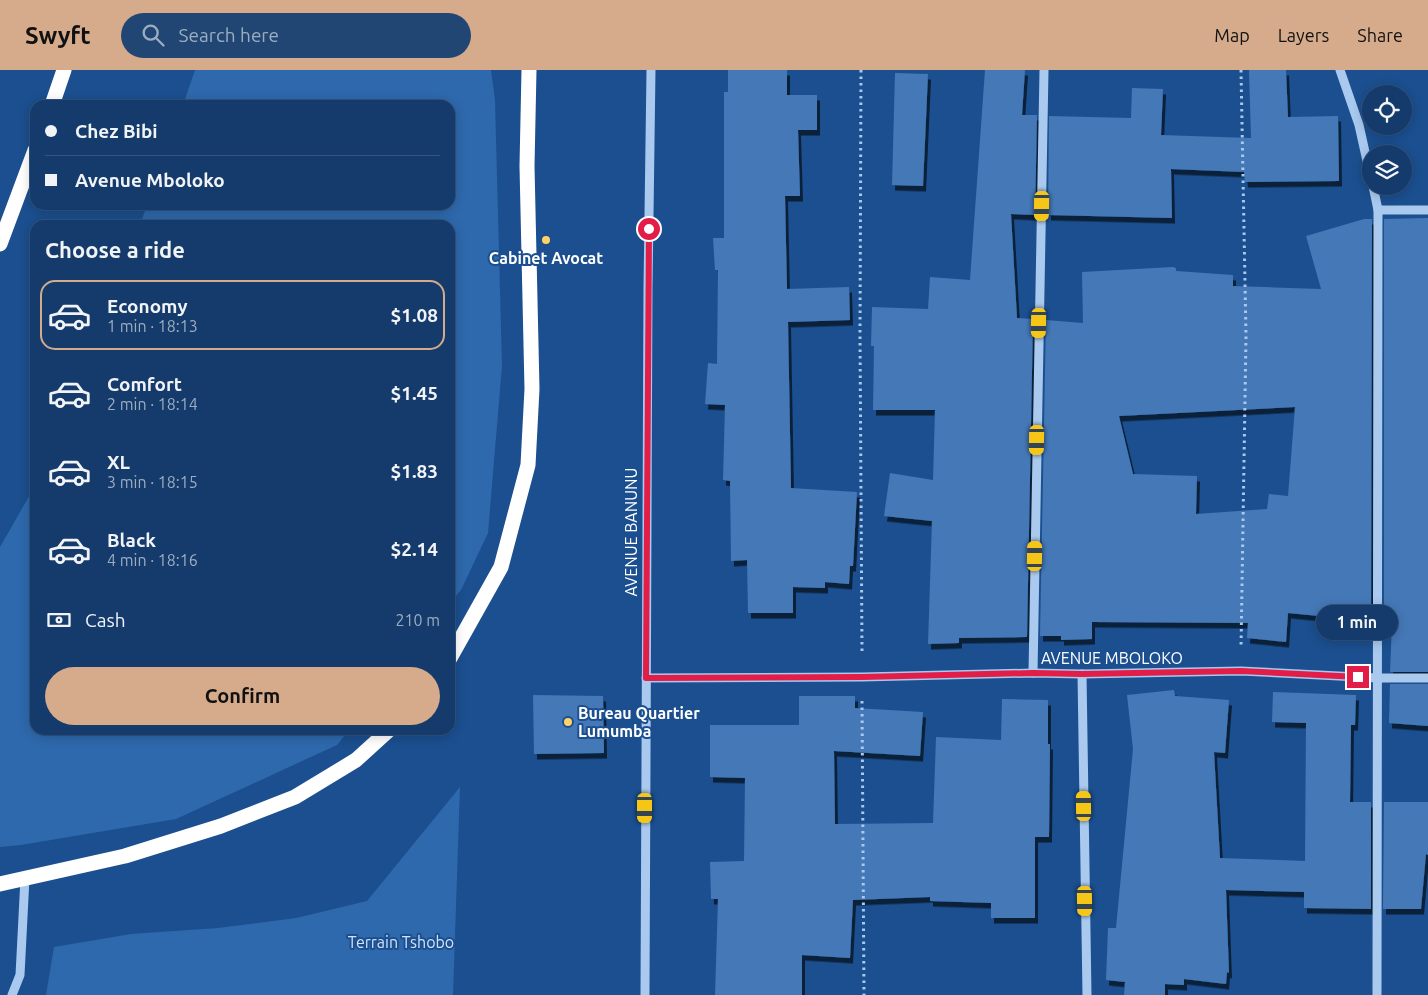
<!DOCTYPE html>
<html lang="en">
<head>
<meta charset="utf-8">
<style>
  body { margin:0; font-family:Ubuntu,sans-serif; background:#214673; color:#f1f3f6; height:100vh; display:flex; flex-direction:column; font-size:19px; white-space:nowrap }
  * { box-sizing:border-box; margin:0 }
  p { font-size:16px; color:#9dadc1 }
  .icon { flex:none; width:28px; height:28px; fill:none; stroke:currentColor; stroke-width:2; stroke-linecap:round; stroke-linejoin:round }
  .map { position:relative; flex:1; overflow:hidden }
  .sheet { position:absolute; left:30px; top:150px; width:425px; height:515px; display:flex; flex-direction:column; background:#143b6b; border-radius:15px; box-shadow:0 2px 12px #0003,0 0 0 1px #33557e }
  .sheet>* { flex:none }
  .top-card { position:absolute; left:30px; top:30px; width:425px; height:110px; border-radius:15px; box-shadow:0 2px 12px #0003,0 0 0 1px #33557e; display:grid; align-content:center; height:110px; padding:0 15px; background:#143b6b }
  .controls { position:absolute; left:1362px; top:15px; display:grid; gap:10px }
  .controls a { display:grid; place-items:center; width:50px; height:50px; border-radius:50%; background:#143b6b; box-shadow:0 2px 12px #0003,0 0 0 1px #33557e; font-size:25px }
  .end { position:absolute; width:22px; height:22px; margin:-11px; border:6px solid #e11d48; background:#fff; box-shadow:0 0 0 2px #fff }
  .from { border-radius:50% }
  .bubble { position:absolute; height:35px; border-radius:18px; background:#143b6b; box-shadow:0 2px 12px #0003,0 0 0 1px #33557e; font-size:16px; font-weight:600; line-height:35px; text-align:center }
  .car { position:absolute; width:15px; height:30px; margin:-15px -8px; border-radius:6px; box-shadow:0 0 4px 1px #0007; background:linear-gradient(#f5c518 24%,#345 0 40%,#f5c518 0 76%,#345 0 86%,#f5c518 0) }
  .top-card b { display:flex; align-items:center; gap:18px; height:48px; font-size:19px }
  .top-card b+b { border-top:1px solid #33557e }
  .top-card i { width:12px; height:12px; background:#f1f3f6 }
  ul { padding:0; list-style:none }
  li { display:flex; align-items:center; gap:15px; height:70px; margin:0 10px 8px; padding:0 5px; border:2px solid transparent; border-radius:15px }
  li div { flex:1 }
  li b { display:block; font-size:19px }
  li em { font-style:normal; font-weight:600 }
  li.selected { border-color:#d6ab8b }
  li>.icon { width:45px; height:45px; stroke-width:1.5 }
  h2 { padding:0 15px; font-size:22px; line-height:60px }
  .pay { display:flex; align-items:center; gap:12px; height:55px; padding:0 15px; font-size:19px }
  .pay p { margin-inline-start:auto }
  .button { display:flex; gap:10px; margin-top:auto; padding:10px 15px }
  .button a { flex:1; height:58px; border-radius:30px; background:#d6ab8b; color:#111; font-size:20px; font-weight:600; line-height:58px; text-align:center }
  header { display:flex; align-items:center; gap:30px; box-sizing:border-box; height:70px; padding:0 25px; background:#d6ab8b; color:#111 }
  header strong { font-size:24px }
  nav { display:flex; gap:28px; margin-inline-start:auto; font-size:18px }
  .search { width:350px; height:45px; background:#214673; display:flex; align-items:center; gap:12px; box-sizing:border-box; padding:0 18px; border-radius:28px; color:#9dadc1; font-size:19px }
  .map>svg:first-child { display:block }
</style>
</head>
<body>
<header>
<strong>Swyft</strong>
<div class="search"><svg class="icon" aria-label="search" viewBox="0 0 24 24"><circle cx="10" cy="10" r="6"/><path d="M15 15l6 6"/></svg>Search here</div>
<nav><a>Map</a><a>Layers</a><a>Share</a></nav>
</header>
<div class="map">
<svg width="1428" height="925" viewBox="0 0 1428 925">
  <defs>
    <filter id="shadow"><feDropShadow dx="3" dy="5.5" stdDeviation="0" flood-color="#0009"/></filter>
  </defs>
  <rect width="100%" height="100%" fill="#1b4f8f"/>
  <g fill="#2e69ad">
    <polygon points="195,0 491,0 495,30 502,296 488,463 461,520 450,533 450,155 140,155 147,135 450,135 450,35 183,35"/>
    <polygon points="35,416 35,660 349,660 337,675 176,749 21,775 0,777 0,477"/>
    <polygon points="460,717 453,925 46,925 54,877 131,864 218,858 296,848 367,831"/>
  </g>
  <g fill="#4478b7" fill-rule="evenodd" filter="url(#shadow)">
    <polygon points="728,0 787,0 787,25 817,25 817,60 798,60 800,126 785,126 787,219 849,217 850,250 788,252 791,418 857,422 853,496 850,496 849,514 825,512 825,518 793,517 793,543 748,543 747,490 731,491 730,411 723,410 725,335 705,334 708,293 717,294 718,200 715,200 713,168 724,168 724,22 728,22"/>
    <polygon points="985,0 1025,0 1022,45 1037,45 1035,145 1011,144 1017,248 1033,249 1027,567 959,568 959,573 928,574 932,451 884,446 890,403 933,410 935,340 873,340 874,276 871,276 872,237 928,239 930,207 970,210"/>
    <polygon points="1249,0 1286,0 1288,47 1338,46 1339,111 1245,112 1244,102 1171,99 1172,148 1048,145 1049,46 1131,48 1132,18 1163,19 1161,65 1251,68"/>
    <polygon points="895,3 928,4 923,116 892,115"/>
    <polygon points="1428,148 1428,602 1390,602 1392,553 1384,552 1384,149"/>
    <path d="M1364 149H1372L1371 551 1288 543 1286 572 1247 568 1248 553 1092 552V569L1061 570V566H1040L1046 250 1083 253 1082 202 1173 197 1176 198V201L1233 205V216L1321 219 1306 166ZM1295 337 1288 426 1269 424 1267 439 1196 444 1197 406 1133 404 1119 346Z"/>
    <polygon points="1390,614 1428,614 1428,656 1389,653"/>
    <polygon points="1174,620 1175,626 1229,630 1225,683 1214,682 1220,788 1305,791 1306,653 1272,652 1273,622 1356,625 1355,655 1351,655 1350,732 1371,732 1371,839 1304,838 1304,822 1226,820 1229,903 1227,902 1226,914 1184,909 1184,915 1165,914 1165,925 1124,925 1125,912 1106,910 1108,858 1116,858 1133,679 1127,625"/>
    <polygon points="533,625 603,626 604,683 534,684"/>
    <polygon points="799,626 855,626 855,638 923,642 920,686 834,681 835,754 933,753 936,667 1001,670 1002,629 1048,630 1048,674 1050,674 1049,767 1035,767 1035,848 991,848 991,833 930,831 930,827 853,830 850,888 802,885 802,925 715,925 718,829 711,829 710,792 744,791 745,708 710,707 710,655 799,655"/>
    <polygon points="1384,732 1428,732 1428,785 1426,784 1421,839 1383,839"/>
  </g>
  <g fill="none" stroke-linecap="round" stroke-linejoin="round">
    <g stroke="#a9c9ee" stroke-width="3" stroke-dasharray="2.5 4" stroke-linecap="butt">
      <polyline points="861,0 860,265 862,582"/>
      <polyline points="1241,0 1246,266 1241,578"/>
      <polyline points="862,631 864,925"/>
    </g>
    <g stroke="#a9c9ee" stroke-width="9">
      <polyline points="1340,0 1359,55 1371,109"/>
      <polyline points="1373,116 1378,140 1377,925"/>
      <polyline points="1378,140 1428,140"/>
      <polyline points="1033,603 1044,0"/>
      <polyline points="1082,604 1087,925"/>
      <polyline points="646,608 862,607 1033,603 1082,604 1241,601 1378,608 1428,608"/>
      <polyline points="12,925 20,905 25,808"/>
      <polyline points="645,925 648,218 651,0"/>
    </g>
    <g stroke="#fff" stroke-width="15">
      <polyline points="52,35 64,0"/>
      <polyline points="0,174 35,80"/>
      <polyline points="450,588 501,497 528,395 532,319 527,96 529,0"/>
      <polyline points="0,814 125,786 221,756 295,727 356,690 389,660"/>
    </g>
  </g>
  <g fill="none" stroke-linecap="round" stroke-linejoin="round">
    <polyline stroke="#e11d48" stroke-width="6" points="649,159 646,608 862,607 1033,603 1082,604 1241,601 1358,607"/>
  </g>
  <g fill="#ffd166" stroke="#1b4f8f" stroke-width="2">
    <circle cx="546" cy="170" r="5"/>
    <circle cx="568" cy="652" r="5"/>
  </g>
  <g text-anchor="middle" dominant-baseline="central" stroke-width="4" stroke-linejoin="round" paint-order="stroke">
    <g font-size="16" font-weight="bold" fill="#fff" stroke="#1b4f8f">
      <text x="546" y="188">Cabinet Avocat</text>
      <text x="578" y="643" text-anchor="start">Bureau Quartier<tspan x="578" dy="18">Lumumba</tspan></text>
    </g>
    <g font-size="16" fill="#fff" stroke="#1b4f8f">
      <text transform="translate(631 462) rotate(-90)">AVENUE BANUNU</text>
      <text x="1112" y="588">AVENUE MBOLOKO</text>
    </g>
    <g font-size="16" fill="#cfe3fa" stroke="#1b4f8f">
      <text x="401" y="872">Terrain Tshobo</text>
    </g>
  </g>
</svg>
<div class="controls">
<a><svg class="icon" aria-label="locate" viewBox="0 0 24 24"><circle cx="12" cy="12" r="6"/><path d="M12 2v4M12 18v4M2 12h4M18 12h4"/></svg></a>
<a><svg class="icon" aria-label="layers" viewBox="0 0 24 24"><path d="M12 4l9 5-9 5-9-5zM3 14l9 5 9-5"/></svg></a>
</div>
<i class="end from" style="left:649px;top:159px"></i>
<i class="end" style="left:1358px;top:607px"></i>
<div class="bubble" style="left:1316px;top:535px;width:82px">1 min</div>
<i class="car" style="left:1042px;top:136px;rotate:181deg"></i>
<i class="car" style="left:1039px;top:253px;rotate:181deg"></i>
<i class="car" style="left:1037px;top:370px;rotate:181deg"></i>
<i class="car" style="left:1035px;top:486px;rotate:1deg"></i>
<i class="car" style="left:1084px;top:736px;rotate:359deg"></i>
<i class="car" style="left:645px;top:738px;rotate:180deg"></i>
<i class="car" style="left:1085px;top:831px;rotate:179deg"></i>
<div class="top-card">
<b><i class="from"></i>Chez Bibi</b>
<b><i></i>Avenue Mboloko</b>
</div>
<section class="sheet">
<h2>Choose a ride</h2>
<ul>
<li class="selected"><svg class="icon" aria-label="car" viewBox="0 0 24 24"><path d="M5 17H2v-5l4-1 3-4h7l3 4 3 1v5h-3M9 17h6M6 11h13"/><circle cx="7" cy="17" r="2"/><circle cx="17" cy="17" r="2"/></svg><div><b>Economy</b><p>1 min · 18:13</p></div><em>$1.08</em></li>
<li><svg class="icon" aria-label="car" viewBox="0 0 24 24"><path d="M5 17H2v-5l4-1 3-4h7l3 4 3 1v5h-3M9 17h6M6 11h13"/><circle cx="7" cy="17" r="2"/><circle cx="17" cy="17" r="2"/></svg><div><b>Comfort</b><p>2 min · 18:14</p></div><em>$1.45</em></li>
<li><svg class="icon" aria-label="car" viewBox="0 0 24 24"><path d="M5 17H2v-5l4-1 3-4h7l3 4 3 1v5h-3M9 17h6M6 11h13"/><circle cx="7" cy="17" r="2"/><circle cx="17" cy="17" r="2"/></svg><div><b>XL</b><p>3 min · 18:15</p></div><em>$1.83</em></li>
<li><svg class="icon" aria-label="car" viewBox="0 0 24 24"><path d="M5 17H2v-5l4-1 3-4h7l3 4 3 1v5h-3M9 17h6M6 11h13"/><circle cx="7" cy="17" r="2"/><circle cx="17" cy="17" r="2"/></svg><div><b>Black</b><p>4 min · 18:16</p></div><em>$2.14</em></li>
</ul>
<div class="pay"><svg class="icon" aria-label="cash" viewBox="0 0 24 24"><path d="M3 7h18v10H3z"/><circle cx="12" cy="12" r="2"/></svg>Cash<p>210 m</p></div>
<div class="button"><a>Confirm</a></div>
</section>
</div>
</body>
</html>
